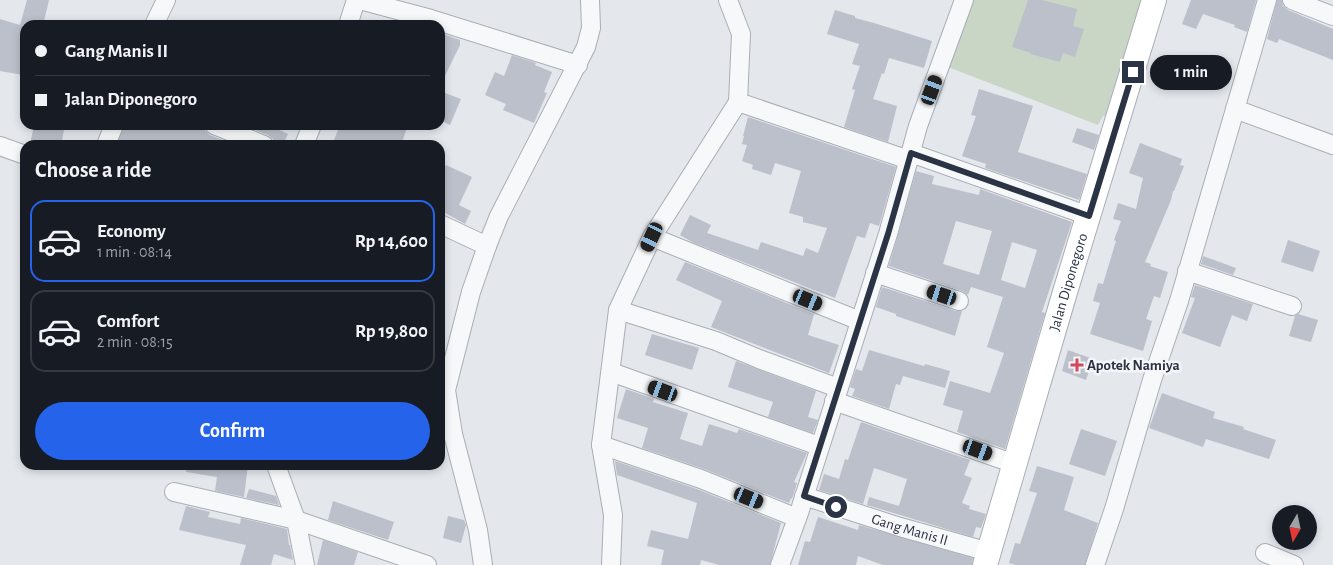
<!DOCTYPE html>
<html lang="en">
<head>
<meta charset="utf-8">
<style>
  body { margin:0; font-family:"Alegreya Sans",sans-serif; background:#20242c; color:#f1f3f6; height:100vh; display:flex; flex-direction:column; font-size:19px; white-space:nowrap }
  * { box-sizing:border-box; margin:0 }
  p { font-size:16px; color:#9ea1a6 }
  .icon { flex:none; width:28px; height:28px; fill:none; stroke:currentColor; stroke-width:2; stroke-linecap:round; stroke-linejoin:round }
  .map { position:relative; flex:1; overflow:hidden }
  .details { position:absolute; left:20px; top:140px; width:425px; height:330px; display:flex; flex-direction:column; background:#171b24; border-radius:15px; box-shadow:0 2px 8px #0003 }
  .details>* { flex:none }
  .guide { position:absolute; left:20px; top:20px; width:425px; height:110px; border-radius:15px; box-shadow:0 2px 8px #0003; display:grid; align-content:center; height:110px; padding:0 15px; background:#171b24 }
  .needle { width:32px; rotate:189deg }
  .fabs { position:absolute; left:1272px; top:505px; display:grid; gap:10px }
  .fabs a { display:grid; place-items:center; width:45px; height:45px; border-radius:50%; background:#171b24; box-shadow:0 2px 8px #0003; font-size:25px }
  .end { position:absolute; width:22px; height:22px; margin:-11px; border:6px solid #2b3445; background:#fff; box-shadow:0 0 0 2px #fff }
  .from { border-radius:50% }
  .bubble { position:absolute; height:35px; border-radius:18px; background:#171b24; box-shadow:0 2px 8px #0003; font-size:16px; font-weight:600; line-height:35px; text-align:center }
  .car { position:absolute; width:15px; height:30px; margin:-15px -8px; border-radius:6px; box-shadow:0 0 4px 1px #0007; background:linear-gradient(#222 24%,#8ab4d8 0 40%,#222 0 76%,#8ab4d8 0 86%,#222 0) }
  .guide b { display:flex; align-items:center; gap:18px; height:48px; font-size:19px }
  .guide b+b { border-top:1px solid #363941 }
  .guide i { width:12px; height:12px; background:#f1f3f6 }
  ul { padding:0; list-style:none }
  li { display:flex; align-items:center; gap:15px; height:82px; margin:0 10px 8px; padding:0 5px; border:2px solid #363941; border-radius:15px }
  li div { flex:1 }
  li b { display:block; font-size:19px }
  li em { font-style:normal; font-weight:600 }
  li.on { border-color:#2563eb }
  li>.icon { width:45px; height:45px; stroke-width:1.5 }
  h2 { padding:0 15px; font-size:22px; line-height:60px }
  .cta { display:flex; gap:10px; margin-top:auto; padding:10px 15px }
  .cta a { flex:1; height:58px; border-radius:30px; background:#2563eb; color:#fff; font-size:20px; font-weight:600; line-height:58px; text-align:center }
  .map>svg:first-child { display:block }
</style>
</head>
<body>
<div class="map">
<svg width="1333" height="565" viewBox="0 0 1333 565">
  <rect width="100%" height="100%" fill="#e4e7ec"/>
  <polygon fill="#c9d6c5" points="971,0 1149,0 1113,118 1103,116 1098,125 948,67"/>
  <g fill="#bbc0ca" fill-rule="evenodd">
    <polygon points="27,0 49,0 43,25 21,25 25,26 25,63 23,75 0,71 0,19 20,25"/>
    <polygon points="1028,0 1042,0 1077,9 1073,26 1084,29 1075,57 1063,53 1060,62 1030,54 1031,53 1012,47"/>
    <polygon points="1191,0 1256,0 1247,32 1234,27 1235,25 1203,14 1196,29 1182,24"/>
    <polygon points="1277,0 1282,0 1283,6 1288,10 1333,29 1333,60 1279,39 1277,43 1267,39"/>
    <polygon points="835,10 855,16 855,18 874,23 932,41 924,68 889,58 884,74 882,73 873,99 897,106 888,142 844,127 855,90 852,89 860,66 852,64 859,44 827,34"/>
    <polygon points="440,33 460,40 460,45 440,86"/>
    <polygon points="512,55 536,63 535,65 552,72 544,92 547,93 534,123 503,110 506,104 485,95 495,72 504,76"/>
    <polygon points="979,89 1033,106 1018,152 1087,174 1079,200 985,168 986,164 962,156 976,116 971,115"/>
    <polygon points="440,91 461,99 450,125 440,120"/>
    <polygon points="748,117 896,167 879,226 870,223 865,238 857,236 835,298 694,243 680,235 690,215 711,225 707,233 758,250 761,242 803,256 806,248 818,253 827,228 803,222 803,217 789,213 801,171 775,163 771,175 752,169 753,165 742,161 747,145 742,144 744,136 743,136"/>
    <polygon points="34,125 65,125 61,145 30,145"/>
    <polygon points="124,125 204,125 205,131 210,135 235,145 174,145 163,141 162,145 117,145"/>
    <polygon points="243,125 268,125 288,134 283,145 275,145 273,139 268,135"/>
    <polygon points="340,125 399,125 407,128 401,145 332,145"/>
    <polygon points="1077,128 1099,135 1094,150 1072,142"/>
    <polygon points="1140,143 1182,159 1180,165 1184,166 1174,191 1173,191 1171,200 1145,262 1151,264 1150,266 1168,272 1160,298 1154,296 1146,319 1152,321 1143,351 1090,334 1100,303 1093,301 1098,283 1103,284 1116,241 1114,240 1121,221 1113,219 1118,203 1136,209 1143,178 1129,173"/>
    <polygon points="446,165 472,177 459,205 471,211 465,224 440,210 440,177"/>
    <path d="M916 171 934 176 932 184 979 195 980 189 1072 222 1042 312 1045 313 1005 449 957 432 963 411 943 405 950 381 990 393 1004 353 987 347 1003 297 971 287 968 295 962 291 889 266ZM956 221 992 231 979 275 943 264ZM1012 242 1037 250 1025 288 1001 280Z"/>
    <polygon points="1288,240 1320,251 1313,272 1281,262"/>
    <polygon points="1203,256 1236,268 1233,275 1201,264"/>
    <polygon points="685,262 814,314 808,335 839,345 829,373 711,327 722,301 676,280"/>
    <polygon points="1195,285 1253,304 1247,321 1232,315 1220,347 1182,333 1195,298 1191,297"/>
    <polygon points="882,287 956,311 962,311 955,336 896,316 896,314 876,307"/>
    <polygon points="1298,314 1318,320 1311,342 1289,336 1295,316"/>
    <polygon points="652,334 699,348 692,370 645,355"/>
    <polygon points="869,350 924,366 925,364 950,371 945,388 903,376 900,385 896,384 889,409 852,396 855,389 850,387 856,369 862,371"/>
    <polygon points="1068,350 1093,359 1086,380 1062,371"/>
    <polygon points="736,361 816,391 808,417 818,420 813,433 768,417 773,402 728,387"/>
    <polygon points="626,389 654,399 653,402 688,413 680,439 702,446 709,424 737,433 739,429 807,453 794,482 797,483 792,499 791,498 789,503 704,469 642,448 648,428 617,418"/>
    <polygon points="1162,393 1215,412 1213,418 1244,427 1243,429 1276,440 1269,459 1206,439 1203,447 1149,428"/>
    <polygon points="861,422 970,460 964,475 972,478 962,503 970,506 969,509 986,514 981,528 976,527 973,537 867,505 869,497 899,506 907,479 874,468 863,504 819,490 824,474 839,479 845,459 848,460"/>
    <polygon points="1081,429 1117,441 1105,476 1069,464"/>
    <polygon points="615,461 697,489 781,523 770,565 719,565 701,560 700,565 661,565 664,550 647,546 651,530 688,539 697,503 617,475"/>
    <polygon points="186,465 248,465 244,497 215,491 217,477 186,472"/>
    <polygon points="1037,466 1074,477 1064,510 1098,523 1085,565 1016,565 1009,563 1015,543 1020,544 1037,493 1029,491"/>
    <polygon points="249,489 276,496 279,505 246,498"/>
    <polygon points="333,501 394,522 388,540 328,520"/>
    <polygon points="186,506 210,512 208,517 240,524 241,518 287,529 289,545 290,545 293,560 274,554 271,565 240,565 246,545 179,530"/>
    <polygon points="448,516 464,520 466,525 461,543 443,538"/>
    <polygon points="818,517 858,530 859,525 973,558 972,565 883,565 858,556 856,565 798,565 805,541 810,542"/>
    <polygon points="323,540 358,552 354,565 317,565"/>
  </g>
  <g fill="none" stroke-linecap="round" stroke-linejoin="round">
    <g stroke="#a9aeb7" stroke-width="20">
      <g id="street">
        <polyline points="360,0 431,19 578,65"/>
        <polyline points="1292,0 1333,16"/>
        <polyline points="154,25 166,0"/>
        <polyline points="348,25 356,0"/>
        <polyline points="738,102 909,160"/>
        <polyline points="1235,109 1333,145"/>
        <polyline points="214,125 264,145"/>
        <polyline points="106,145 114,125"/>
        <polyline points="304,145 312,125"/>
        <polyline points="0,146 25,155"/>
        <polyline points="911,153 1089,216"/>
        <polyline points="440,224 487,246"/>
        <polyline points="652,237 860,321"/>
        <polyline points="1187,271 1292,306"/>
        <polyline points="875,273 959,301"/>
        <polyline points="618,310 716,341 759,359 838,388"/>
        <polyline points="611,372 819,446"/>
        <polyline points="834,401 1015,464"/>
        <polyline points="601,445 701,479 797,518"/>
        <polyline points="276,465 296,520 305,565"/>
        <polyline points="174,492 296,520 427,565"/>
        <path id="s1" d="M804 496 900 527 989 552"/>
        <polyline points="1265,553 1294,565"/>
        <polyline points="483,565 478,530 453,434 446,390 471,292 487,246 499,216 586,47 591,28 590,0"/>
        <polyline points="611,565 613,515 601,445 618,310 652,237 738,102 741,34 728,0"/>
        <polyline points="780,565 799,513 888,234 918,126 964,0"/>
        <polyline points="1095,565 1114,509 1152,380 1179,301 1267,0"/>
      </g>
    </g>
    <g stroke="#a9aeb7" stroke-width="26">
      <g id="secondary">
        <path id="s2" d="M985 565 1065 292 1154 0"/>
      </g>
    </g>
    <use href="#street" stroke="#f7f8fa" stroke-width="18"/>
    <use href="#secondary" stroke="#fff" stroke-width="24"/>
  </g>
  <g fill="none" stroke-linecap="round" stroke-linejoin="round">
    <polyline stroke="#2b3445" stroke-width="6" points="836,507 804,496 888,234 911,153 1089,216 1133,72"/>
  </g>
  <path fill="#d1495b" stroke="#f4f6f9" stroke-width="2" d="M1074.5 357.5h5v5h5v5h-5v5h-5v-5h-5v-5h5z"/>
  <g text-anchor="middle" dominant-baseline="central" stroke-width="5" stroke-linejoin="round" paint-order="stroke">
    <g font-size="15" fill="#2b3445" stroke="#f4f6f9">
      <text stroke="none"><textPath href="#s2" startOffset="295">Jalan Diponegoro</textPath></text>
      <text stroke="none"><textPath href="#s1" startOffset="111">Gang Manis II</textPath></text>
    </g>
    <g font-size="15" font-weight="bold" fill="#2b3445" stroke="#f4f6f9" text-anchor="start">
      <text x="1087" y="365">Apotek Namiya</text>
    </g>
  </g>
</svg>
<div class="fabs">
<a><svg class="needle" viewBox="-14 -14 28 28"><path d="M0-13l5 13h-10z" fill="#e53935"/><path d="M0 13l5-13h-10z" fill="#9ea1a6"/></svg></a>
</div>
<i class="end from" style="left:836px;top:507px"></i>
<i class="end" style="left:1133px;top:72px"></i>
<div class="bubble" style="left:1150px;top:55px;width:82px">1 min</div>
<i class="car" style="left:932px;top:90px;rotate:20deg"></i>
<i class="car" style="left:652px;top:237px;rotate:205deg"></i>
<i class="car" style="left:942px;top:295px;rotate:288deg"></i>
<i class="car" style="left:808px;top:300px;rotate:112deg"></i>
<i class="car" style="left:663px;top:391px;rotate:290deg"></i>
<i class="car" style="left:978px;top:450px;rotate:110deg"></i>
<i class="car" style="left:749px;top:498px;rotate:112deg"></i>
<div class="guide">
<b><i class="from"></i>Gang Manis II</b>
<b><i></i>Jalan Diponegoro</b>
</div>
<section class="details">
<h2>Choose a ride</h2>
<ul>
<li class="on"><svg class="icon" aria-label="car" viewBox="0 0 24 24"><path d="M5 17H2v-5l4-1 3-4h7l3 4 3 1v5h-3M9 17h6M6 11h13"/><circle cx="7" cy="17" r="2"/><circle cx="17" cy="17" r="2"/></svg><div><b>Economy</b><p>1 min · 08:14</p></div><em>Rp 14,600</em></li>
<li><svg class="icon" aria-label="car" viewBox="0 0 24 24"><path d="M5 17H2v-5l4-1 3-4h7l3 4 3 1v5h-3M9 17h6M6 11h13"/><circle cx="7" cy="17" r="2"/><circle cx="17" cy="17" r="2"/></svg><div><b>Comfort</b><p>2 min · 08:15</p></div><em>Rp 19,800</em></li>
</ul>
<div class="cta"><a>Confirm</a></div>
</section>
</div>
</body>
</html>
